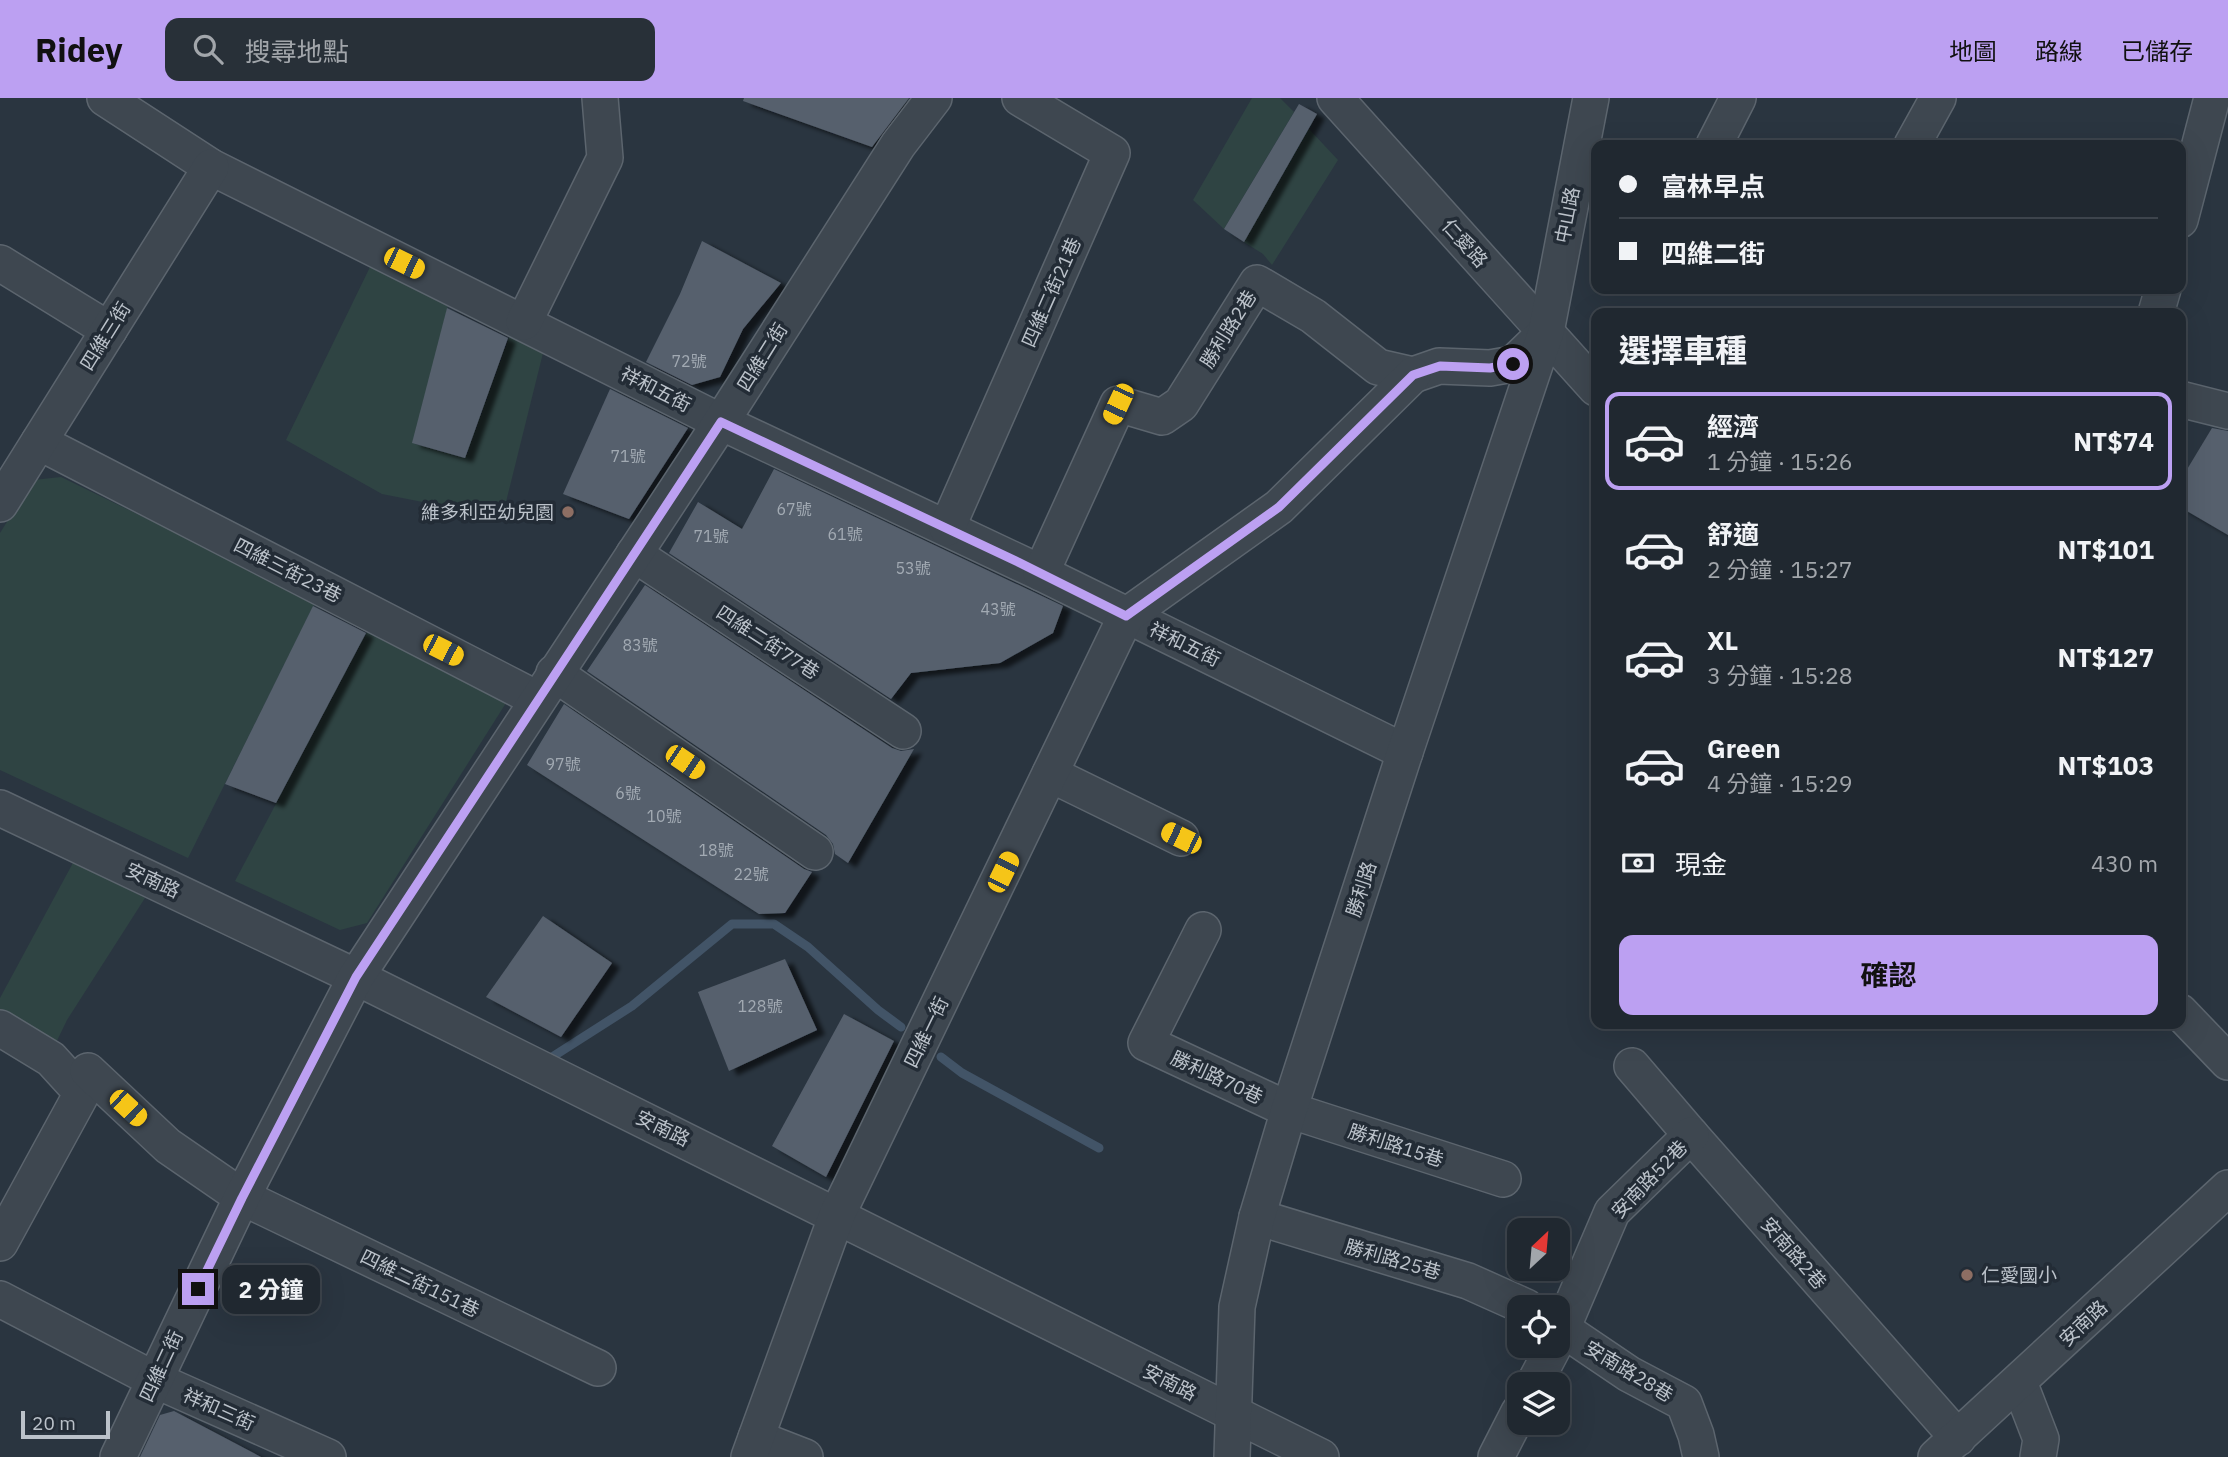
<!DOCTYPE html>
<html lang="zh-TW">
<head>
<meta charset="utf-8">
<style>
  body { margin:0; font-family:"IBM Plex Sans","Noto Sans TC",sans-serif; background:#283038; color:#f1f3f6; height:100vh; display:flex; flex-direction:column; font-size:26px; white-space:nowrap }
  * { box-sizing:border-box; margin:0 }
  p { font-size:23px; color:#a2a6ab }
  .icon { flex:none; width:38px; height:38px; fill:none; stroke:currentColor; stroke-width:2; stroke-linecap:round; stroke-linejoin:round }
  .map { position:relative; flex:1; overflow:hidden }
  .sheet { position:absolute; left:1591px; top:210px; width:595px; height:721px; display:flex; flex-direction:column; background:#202830; border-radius:14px; box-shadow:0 7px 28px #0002,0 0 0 2px #3d444c }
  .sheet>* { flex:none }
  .guide { position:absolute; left:1591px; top:42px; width:595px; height:154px; border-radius:14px; box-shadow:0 7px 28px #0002,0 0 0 2px #3d444c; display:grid; align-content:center; height:154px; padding:0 28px; background:#202830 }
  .needle { width:46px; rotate:26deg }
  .buttons { position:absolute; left:1507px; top:1120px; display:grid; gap:14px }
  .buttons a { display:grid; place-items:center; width:63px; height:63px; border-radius:14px; background:#202830; box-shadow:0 7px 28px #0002,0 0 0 2px #3d444c; font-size:35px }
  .scale { position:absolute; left:21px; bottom:18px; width:89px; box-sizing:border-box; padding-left:7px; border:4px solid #bbc2ca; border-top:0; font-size:19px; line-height:24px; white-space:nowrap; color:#bbc2ca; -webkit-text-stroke:5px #232c36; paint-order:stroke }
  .end { position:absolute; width:32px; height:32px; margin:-16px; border:9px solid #bca0f2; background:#111; box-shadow:0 0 0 4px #111 }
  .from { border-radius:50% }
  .bubble { position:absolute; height:49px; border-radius:14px; background:#202830; box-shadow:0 7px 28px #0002,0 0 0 2px #3d444c; font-size:23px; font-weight:700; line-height:49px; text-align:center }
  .car { position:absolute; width:21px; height:42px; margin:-21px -10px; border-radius:9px; box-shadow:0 0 5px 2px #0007; background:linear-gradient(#f5c518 24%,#345 0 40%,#f5c518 0 76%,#345 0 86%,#f5c518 0) }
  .guide b { display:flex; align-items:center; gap:24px; height:66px; font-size:26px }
  .guide b+b { border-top:2px solid #3d444c }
  .guide i { width:18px; height:18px; background:#f1f3f6 }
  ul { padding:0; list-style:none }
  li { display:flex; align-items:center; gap:21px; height:98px; margin:0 14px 10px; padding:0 14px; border:4px solid transparent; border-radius:14px }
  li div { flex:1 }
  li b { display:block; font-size:26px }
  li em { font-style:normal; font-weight:700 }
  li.active { border-color:#bca0f2 }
  li>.icon { width:63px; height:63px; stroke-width:1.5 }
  h2 { padding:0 28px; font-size:32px; line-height:84px }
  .pay { display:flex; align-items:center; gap:18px; height:77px; padding:0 28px; font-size:26px }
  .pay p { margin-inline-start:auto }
  .cta { display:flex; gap:14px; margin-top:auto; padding:14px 28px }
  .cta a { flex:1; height:80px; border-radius:14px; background:#bca0f2; color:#111; font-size:28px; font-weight:700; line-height:80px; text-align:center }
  header { display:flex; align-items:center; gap:42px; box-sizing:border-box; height:98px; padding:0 35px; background:#bca0f2; color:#111 }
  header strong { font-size:33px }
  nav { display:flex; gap:38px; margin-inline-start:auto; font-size:24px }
  .search { width:490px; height:63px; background:#283038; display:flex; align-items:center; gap:18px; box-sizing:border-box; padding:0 24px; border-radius:14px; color:#a2a6ab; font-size:26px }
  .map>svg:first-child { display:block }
</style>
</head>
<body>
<header>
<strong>Ridey</strong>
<div class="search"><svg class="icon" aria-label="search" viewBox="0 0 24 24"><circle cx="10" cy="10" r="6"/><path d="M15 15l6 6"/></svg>搜尋地點</div>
<nav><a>地圖</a><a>路線</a><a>已儲存</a></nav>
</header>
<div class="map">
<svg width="2228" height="1359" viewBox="0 0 2228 1359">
  <defs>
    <filter id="shadow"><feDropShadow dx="8" dy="4.5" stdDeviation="2" flood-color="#0009"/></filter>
  </defs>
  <rect width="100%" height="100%" fill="#2a3540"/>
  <g fill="#2f4443">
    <polygon points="1252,0 1280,0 1294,14 1224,131 1193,102"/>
    <polygon points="1309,31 1338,62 1272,167 1263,156 1244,144"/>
    <polygon points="370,169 449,203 415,346 465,360 511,234 544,251 505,408 448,409 382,396 286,342"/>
    <polygon points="61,379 316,503 188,760 0,672 0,435 33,382"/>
    <polygon points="367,534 506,605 367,825 340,832 235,783"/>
    <polygon points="74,763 145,800 67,922 53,951 0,920 0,900"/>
  </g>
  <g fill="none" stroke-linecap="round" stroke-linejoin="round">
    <g stroke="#425467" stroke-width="9">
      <polyline points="941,959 962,975 1099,1050"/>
      <polyline points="549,961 632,908 732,826 774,826 808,849 878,912 901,929"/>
    </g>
  </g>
  <g fill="#56606d" filter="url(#shadow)">
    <polygon points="744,0 909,0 872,49 743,3"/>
    <polygon points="1299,6 1317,16 1244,144 1224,131"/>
    <polygon points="702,143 781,185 743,231 720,279 692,287 646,264 680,196"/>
    <polygon points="447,210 508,240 465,360 412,345"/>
    <polygon points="610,291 688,330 629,421 563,396"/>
    <polygon points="2212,330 2228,333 2228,437 2180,409 2180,383"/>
    <polygon points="774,371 1063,508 1053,535 1000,565 911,575 891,601 669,455 698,404 742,431"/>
    <polygon points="645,487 892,650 901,653 914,651 848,765 835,756 833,746 826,737 587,573"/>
    <polygon points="313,508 366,535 276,705 225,686"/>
    <polygon points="564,606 804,771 812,774 785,815 759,816 527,667"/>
    <polygon points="543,818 612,865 561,939 486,899"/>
    <polygon points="785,861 817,932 729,973 698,894"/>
    <polygon points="844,916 894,943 826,1079 772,1048"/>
    <polygon points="174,1313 261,1359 140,1359 160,1317"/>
  </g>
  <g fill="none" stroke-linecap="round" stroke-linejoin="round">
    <g stroke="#5c656e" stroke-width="38">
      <g id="minor">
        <polyline points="105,0 211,69 721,324 1041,475 1405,654"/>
        <polyline points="1335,0 1596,290"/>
        <polyline points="1714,47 1738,0"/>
        <polyline points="1912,47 1938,0"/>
        <polyline points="2180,122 2212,0"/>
        <polyline points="0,165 109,232"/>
        <polyline points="2156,215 2163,191"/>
        <polyline points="524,224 605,60 600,0"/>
        <polyline points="2180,301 2228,313"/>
        <polyline points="39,344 537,601"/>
        <polyline points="0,406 211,69"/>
        <polyline points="947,430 1112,55 1020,0"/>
        <polyline points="634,456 903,633"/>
        <polyline points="1041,475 1118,306 1162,319 1181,306 1257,185 1313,218 1378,269 1413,277 1439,268 1490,270 1513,266 1543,237"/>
        <polyline points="554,575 815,754"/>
        <polyline points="1050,676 1181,740"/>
        <polyline points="0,710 356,879 1321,1359"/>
        <polyline points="1203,832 1146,945 1289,1012 1503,1081"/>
        <polyline points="2180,914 2228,964"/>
        <polyline points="0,930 51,961 82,995 0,1145"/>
        <polyline points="1632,968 1691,1037 1958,1340"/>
        <polyline points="88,973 168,1048 242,1099 598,1270"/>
        <polyline points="1257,1119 1468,1183 1526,1209"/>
        <polyline points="0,1201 155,1282 328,1359"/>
        <polyline points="1558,1228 1629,1276 1684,1305 1696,1337 1701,1359"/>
        <polyline points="1558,1240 1612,1114 1691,1037"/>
        <polyline points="2019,1284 2041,1341 2038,1359"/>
        <polyline points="1534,1286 1554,1248"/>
        <polyline points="756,1340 805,1359"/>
        <polyline points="118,1359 242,1099 356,879 721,324 898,47 934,0"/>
        <polyline points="749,1359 837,1117 1126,518 1279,409 1413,277"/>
        <polyline points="1232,1359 1237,1209 1257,1119 1289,1012 1405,654 1546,234 1591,0"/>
        <polyline points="1496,1359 1519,1314"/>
        <polyline points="1936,1359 2228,1090"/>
      </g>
    </g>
    <use href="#minor" stroke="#3e4750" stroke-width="35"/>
  </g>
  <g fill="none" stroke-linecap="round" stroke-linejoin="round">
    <polyline stroke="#bca0f2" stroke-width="9" points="198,1191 242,1100 356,879 721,324 1018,464 1126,518 1279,409 1413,277 1440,268 1490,270 1513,266"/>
  </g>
  <g fill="#8d6e63" stroke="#232c36" stroke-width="2.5">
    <circle cx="568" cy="414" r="7"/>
    <circle cx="1967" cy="1177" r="7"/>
  </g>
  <g text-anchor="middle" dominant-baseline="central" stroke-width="7" stroke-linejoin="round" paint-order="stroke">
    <g font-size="16" fill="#a2aab3">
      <text x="689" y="263">72號</text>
      <text x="628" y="358">71號</text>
      <text x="794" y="411">67號</text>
      <text x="845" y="436">61號</text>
      <text x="711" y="438">71號</text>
      <text x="913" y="470">53號</text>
      <text x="998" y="511">43號</text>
      <text x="640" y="547">83號</text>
      <text x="563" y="666">97號</text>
      <text x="628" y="695">6號</text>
      <text x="664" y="718">10號</text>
      <text x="716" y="752">18號</text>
      <text x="751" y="776">22號</text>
      <text x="760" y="908">128號</text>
    </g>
    <g font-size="19" fill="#bbc2ca" stroke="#232c36">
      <text transform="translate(1567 117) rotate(-79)">中山路</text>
      <text transform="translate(1465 145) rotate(48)">仁愛路</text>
      <text transform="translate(1051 194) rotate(-66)">四維二街21巷</text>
      <text transform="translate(1228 231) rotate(-58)">勝利路2巷</text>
      <text transform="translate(105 238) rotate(-58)">四維三街</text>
      <text transform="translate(762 259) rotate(-58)">四維二街</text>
      <text transform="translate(656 291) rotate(27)">祥和五街</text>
      <text transform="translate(288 472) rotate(27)">四維三街23巷</text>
      <text transform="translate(768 544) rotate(33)">四維二街77巷</text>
      <text transform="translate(1185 546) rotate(26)">祥和五街</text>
      <text transform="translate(153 782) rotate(25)">安南路</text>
      <text transform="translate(1361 791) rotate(-72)">勝利路</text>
      <text transform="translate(926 934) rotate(-64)">四維一街</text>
      <text transform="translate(1217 979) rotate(25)">勝利路70巷</text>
      <text transform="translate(663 1030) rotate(26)">安南路</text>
      <text transform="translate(1396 1047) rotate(18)">勝利路15巷</text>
      <text transform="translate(1649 1081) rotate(-46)">安南路52巷</text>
      <text transform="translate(1794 1155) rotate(49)">安南路2巷</text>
      <text transform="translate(1393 1161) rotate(16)">勝利路25巷</text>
      <text transform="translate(420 1185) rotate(26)">四維二街151巷</text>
      <text transform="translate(2083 1225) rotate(-43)">安南路</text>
      <text transform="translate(161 1268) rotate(-65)">四維二街</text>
      <text transform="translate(1629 1273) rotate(31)">安南路28巷</text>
      <text transform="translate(1170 1284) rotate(27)">安南路</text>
      <text transform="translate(219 1311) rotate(24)">祥和三街</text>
    </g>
    <g font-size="19" fill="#bbc2ca" stroke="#232c36" text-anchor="end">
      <text x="554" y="414">維多利亞幼兒園</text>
      <text x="1981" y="1177" text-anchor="start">仁愛國小</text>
    </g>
  </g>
</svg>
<div class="buttons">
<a><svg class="needle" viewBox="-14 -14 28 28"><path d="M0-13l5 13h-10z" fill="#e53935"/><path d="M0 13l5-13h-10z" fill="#a2a6ab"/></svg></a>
<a><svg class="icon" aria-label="locate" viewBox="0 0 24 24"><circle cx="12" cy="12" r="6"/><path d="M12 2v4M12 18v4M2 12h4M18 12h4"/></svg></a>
<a><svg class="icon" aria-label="layers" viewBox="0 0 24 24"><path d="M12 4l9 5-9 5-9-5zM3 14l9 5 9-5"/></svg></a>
</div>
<div class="scale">20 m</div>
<i class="end from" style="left:1513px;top:266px"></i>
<i class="end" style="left:198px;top:1191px"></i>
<div class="bubble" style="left:222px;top:1167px;width:98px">2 分鐘</div>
<i class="car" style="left:404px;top:165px;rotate:116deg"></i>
<i class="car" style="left:1118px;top:306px;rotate:205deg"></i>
<i class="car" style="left:443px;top:552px;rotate:117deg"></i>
<i class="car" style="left:685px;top:664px;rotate:124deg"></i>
<i class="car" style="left:1181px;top:740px;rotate:296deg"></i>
<i class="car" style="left:1003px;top:774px;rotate:26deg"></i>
<i class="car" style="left:128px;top:1010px;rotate:133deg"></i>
<div class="guide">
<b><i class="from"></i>富林早点</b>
<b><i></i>四維二街</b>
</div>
<section class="sheet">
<h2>選擇車種</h2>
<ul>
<li class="active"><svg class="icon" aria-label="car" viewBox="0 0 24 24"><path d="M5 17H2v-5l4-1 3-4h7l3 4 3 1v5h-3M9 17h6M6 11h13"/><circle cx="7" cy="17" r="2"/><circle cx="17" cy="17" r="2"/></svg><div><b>經濟</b><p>1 分鐘 · 15:26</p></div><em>NT$74</em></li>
<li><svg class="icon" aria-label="car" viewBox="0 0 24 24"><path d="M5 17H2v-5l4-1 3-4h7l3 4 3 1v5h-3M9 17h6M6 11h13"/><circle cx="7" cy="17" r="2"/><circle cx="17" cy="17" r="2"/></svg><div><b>舒適</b><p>2 分鐘 · 15:27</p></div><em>NT$101</em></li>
<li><svg class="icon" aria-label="car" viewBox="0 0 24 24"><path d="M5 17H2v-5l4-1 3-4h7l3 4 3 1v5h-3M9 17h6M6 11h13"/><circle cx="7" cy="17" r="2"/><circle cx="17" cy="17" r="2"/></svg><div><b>XL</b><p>3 分鐘 · 15:28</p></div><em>NT$127</em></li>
<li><svg class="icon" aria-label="car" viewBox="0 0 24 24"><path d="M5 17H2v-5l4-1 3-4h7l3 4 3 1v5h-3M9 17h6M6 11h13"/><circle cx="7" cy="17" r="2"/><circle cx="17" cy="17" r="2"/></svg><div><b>Green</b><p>4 分鐘 · 15:29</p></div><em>NT$103</em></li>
</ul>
<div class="pay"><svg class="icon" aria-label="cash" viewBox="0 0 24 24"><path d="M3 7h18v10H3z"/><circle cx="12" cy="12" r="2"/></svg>現金<p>430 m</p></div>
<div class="cta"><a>確認</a></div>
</section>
</div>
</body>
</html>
